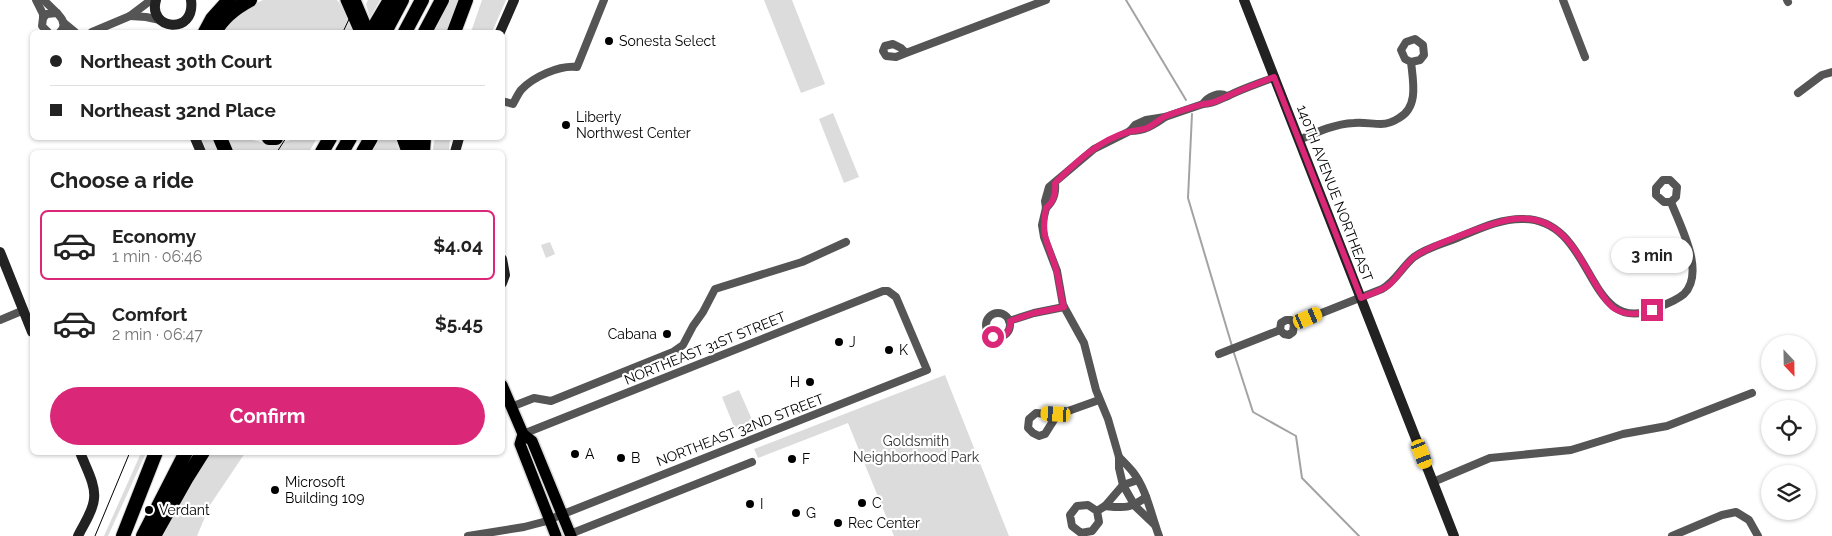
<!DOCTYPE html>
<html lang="en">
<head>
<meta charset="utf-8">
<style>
  body { margin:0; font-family:Raleway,sans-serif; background:#f2f2f2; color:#222; height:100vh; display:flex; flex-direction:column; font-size:19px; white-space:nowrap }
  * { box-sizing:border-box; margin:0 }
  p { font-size:16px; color:#767676 }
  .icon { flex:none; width:28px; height:28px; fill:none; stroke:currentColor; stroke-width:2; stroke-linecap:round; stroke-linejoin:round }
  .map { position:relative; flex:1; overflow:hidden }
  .details { position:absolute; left:30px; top:150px; width:475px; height:305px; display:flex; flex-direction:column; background:#fff; border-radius:8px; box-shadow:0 1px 4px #0004 }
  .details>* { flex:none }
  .guide { position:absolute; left:30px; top:30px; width:475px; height:110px; border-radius:8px; box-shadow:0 1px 4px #0004; display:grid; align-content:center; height:110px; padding:0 20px; background:#fff }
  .needle { width:32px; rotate:158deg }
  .controls { position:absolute; left:1761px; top:335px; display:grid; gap:10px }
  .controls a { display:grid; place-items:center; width:55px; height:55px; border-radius:50%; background:#fff; box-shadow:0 1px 4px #0004; font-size:25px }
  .end { position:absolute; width:22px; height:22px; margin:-11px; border:6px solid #db2777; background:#fff; box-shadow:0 0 0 2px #fff }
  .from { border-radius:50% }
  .bubble { position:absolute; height:35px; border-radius:18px; background:#fff; box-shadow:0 1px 4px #0004; font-size:16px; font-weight:700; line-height:35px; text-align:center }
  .car { position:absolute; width:15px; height:30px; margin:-15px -8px; border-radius:6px; box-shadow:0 0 4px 1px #0007; background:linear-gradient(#f5c518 24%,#345 0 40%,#f5c518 0 76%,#345 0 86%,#f5c518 0) }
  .guide b { display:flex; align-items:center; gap:18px; height:48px; font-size:19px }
  .guide b+b { border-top:1px solid #e0e0e0 }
  .guide i { width:12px; height:12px; background:#222 }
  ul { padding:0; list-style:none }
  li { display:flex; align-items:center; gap:15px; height:70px; margin:0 10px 8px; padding:0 10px; border:2px solid transparent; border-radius:8px }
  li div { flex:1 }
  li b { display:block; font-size:19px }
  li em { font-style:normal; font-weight:700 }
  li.selected { border-color:#db2777 }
  li>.icon { width:45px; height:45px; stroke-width:1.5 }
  h2 { padding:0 20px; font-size:22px; line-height:60px }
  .action { display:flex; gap:10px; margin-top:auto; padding:10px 20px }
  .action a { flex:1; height:58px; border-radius:30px; background:#db2777; color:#fff; font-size:20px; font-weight:700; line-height:58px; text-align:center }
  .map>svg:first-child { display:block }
</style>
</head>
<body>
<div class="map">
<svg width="1832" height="536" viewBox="0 0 1832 536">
  <rect width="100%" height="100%" fill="#fff"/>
  <g fill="#dcdcdc">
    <path d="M263 0H337L343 8 352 32H223C231 15 246 8 263 0Z"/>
    <polygon points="368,0 380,0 370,18 366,4"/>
    <polygon points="450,0 461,0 448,32 434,32"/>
    <polygon points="482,0 506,0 492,32 471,32"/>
    <polygon points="764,0 792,0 825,84 801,93"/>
    <polygon points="833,113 859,177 844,183 819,119"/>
    <polygon points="201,138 213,138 219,152 207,152"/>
    <polygon points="227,138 246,138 261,142 275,143 288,141 295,138 317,138 309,152 233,152"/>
    <polygon points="380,138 395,138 399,152 372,152"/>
    <polygon points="435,138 450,138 449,152 434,152 433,147"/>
    <polygon points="550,242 555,254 546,258 541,245"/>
    <polygon points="945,375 1009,536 894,536 848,423 758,458 754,449"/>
    <polygon points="739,390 753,422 735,429 722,397"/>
    <polygon points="141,453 146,453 108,536 104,536"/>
    <polygon points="211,453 245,453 210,505 197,536 163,536 183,498"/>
  </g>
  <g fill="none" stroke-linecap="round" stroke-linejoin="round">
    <g stroke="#a3a3a3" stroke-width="2">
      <polyline points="1126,0 1186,100"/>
      <polyline points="1192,114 1188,198 1232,346"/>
      <polyline points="1233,350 1253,412 1296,436 1302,478 1359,536"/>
    </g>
    <g stroke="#dbdbdb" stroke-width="14">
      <g id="primary">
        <polyline points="346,0 360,32"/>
        <polyline points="355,0 368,31"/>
        <polyline points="402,138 407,152"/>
        <polyline points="410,138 416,152"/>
        <polyline points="502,385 523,434 532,441 571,536"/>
        <polyline points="523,434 520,444 556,536"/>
      </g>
    </g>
    <g stroke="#dbdbdb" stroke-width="16">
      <g id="highway">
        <polyline points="205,32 212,19 229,0"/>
        <path d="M215 32C223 17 235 8 250 0"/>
        <polyline points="371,32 390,0"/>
        <polyline points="385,32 402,0"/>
        <polyline points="405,32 422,0"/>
        <polyline points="425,32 442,0"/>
        <polyline points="454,32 466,0"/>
        <polyline points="220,138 226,152"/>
        <polyline points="269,138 276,138"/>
        <polyline points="322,152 330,138"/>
        <polyline points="342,152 350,138"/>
        <polyline points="363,152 371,138"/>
        <polyline points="423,152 424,138"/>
        <polyline points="123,536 156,452"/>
        <polyline points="143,536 186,452"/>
        <polyline points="154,536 186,479 203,452"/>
      </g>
    </g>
    <g stroke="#555" stroke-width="8">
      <polyline points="36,0 43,14 43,18"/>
      <path d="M44 0C51 9 72 21 60 32"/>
      <polyline points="1563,0 1585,57"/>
      <polyline points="1787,0 1788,2"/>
      <polyline points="130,16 146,17 160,20"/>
      <polyline points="63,22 75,32"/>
      <polyline points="48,32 42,26 43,18 47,14 57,13"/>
      <polyline points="92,32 130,16 151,0"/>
      <polyline points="906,53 901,48 893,44 885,46 883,51 886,56 896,57 906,53 1046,0"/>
      <polyline points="1798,93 1822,75 1832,72"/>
      <path d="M502 101 513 104C515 100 518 94 521 90 533 77 559 65 577 67L604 0"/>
      <path d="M1203 104C1208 96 1219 92 1227 96"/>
      <path d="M1130 131C1144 131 1154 125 1165 117"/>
      <path d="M1299 140C1317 132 1334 124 1354 123 1363 122 1372 124 1381 124 1387 124 1393 122 1399 118 1419 107 1413 81 1411 62L1420 60 1424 55 1423 45 1415 39 1406 42 1401 50 1405 59 1411 62"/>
      <path d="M1046 208C1054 201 1056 193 1055 183"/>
      <circle cx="998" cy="325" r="12"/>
      <polyline points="0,320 24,310"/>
      <polyline points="1009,321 1034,313 1064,307"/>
      <path d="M1294 324 1291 320H1286L1281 323 1280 330 1284 334 1289 335 1293 332 1294 324 1382 289C1395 282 1402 267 1414 257 1425 249 1439 245 1452 240 1475 231 1499 218 1524 219 1596 220 1585 338 1654 309 1664 305 1676 301 1684 294 1706 272 1680 226 1671 202L1676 197 1677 187 1670 180H1663L1656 188V195L1664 202H1671"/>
      <polyline points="1219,354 1280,330"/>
      <polyline points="511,407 534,398 551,401 673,352 683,345 693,326 703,312 715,289 802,262 846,242"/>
      <polyline points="1057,415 1036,413 1029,419 1028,428 1033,433 1039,436 1045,434 1057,415 1099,400"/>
      <path d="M1119 457C1124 462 1129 467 1133 472 1147 490 1151 515 1159 536"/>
      <polyline points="1433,482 1490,458 1571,450 1623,434 1667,426 1752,393"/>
      <path d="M1105 506C1124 508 1130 509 1146 497"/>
      <polyline points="1097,511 1099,522 1092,531 1081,533 1072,526 1070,515 1077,506 1088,505 1097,511 1105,506 1123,485 1138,480"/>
      <path d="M1155 525 1135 506 1123 485 1119 468V457L1108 419 1096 390 1084 343 1063 305 1057 271 1044 237 1042 225 1046 208 1045 201 1049 187 1094 149 1130 131 1135 125 1146 120 1165 117 1203 104C1214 104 1220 99 1230 95 1244 88 1260 83 1275 77"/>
      <polyline points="570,534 752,462"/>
      <polyline points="468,536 524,527 543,522 927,370 896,297 888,291 883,291 523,434"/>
      <polyline points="1672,536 1722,515 1736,512 1749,520 1758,536"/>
    </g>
    <g stroke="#222" stroke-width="10">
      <path d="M156 0C147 30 196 36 191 0"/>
      <polyline points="1244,0 1454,536"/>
      <polyline points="500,32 514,0"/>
      <polyline points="195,138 201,152"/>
      <polyline points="455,152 459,138"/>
      <polyline points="0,252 32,332"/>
      <polyline points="502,259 505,275 502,283"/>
      <path d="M78 536C83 525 93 512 94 499 96 484 85 466 80 452"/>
    </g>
    <use href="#primary" stroke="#000" stroke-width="11"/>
    <use href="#highway" stroke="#000" stroke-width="14"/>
    <g stroke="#000" stroke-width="1">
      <polyline points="343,32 358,0"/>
      <polyline points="277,152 286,138"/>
      <polyline points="95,536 130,452"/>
    </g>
  </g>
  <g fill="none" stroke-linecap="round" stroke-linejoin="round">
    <path stroke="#db2777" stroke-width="6" d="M993 337C1004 339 1011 332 1010 321L1034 313 1064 307C1060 296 1060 284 1057 273 1050 244 1040 240 1046 208 1054 202 1056 193 1055 183 1075 163 1099 140 1128 132 1134 130 1140 131 1147 128 1154 125 1159 119 1166 116 1178 111 1191 108 1203 104 1214 104 1220 99 1230 95 1244 88 1260 83 1274 77L1361 298C1370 294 1381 291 1389 285 1398 277 1404 265 1414 257 1429 246 1495 221 1514 219 1560 214 1576 251 1596 285 1602 294 1606 303 1615 309 1627 316 1639 314 1652 310"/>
  </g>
  <g fill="#000" stroke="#fff" stroke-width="2">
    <circle cx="609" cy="41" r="5"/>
    <circle cx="566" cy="125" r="5"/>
    <circle cx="667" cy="334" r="5"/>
    <circle cx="839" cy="342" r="5"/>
    <circle cx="889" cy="350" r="5"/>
    <circle cx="810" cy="382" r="5"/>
    <circle cx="575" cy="454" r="5"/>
    <circle cx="621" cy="458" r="5"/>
    <circle cx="792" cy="459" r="5"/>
    <circle cx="275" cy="490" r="5"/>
    <circle cx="862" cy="503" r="5"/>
    <circle cx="750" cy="504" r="5"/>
    <circle cx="149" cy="510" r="5"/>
    <circle cx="796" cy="513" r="5"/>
    <circle cx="838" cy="523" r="5"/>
  </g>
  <g text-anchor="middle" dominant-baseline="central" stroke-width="4.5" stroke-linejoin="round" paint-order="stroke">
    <g font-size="14" fill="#000" stroke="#fff" text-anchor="start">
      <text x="619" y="41">Sonesta Select</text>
      <text x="576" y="117">Liberty<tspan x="576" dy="16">Northwest Center</tspan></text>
      <text x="657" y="334" text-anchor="end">Cabana</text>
      <text x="849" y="342">J</text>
      <text x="899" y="350">K</text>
      <text x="800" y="382" text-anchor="end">H</text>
      <text x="585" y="454">A</text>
      <text x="631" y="458">B</text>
      <text x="802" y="459">F</text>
      <text x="285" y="482">Microsoft<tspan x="285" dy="16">Building 109</tspan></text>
      <text x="872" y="503">C</text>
      <text x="760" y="504">I</text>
      <text x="159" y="510">Verdant</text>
      <text x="806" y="513">G</text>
      <text x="848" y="523">Rec Center</text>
    </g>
    <g font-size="14" fill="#000" stroke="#fff">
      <text transform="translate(1335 193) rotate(69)">140TH AVENUE NORTHEAST</text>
      <text transform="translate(705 348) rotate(-22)">NORTHEAST 31ST STREET</text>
      <text transform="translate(740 430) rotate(-21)">NORTHEAST 32ND STREET</text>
    </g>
    <g font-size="14" fill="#333" stroke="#fff">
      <text x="916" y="441">Goldsmith<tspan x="916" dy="16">Neighborhood Park</tspan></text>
    </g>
  </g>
</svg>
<div class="controls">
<a><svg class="needle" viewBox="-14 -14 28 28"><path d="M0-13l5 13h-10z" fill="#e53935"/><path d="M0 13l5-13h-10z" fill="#767676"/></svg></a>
<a><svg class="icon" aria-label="locate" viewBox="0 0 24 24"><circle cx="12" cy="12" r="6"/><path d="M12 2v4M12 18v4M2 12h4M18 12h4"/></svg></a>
<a><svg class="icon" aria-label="layers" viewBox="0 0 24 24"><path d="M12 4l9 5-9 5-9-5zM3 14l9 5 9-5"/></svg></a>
</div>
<i class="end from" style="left:993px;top:337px"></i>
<i class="end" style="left:1652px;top:310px"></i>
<div class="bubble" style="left:1611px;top:238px;width:82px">3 min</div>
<i class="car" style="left:1308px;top:318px;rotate:67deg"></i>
<i class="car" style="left:1056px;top:414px;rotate:273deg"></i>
<i class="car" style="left:1422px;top:454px;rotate:159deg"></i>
<div class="guide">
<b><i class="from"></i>Northeast 30th Court</b>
<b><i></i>Northeast 32nd Place</b>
</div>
<section class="details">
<h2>Choose a ride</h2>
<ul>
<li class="selected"><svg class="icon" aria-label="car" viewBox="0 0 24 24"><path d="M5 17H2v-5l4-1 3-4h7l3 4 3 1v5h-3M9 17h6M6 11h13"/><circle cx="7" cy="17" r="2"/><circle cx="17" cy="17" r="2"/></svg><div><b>Economy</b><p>1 min · 06:46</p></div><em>$4.04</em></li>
<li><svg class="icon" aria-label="car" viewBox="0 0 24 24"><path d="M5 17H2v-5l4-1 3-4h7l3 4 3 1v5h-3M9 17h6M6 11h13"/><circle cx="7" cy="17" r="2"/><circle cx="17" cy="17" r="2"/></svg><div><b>Comfort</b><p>2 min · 06:47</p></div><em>$5.45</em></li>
</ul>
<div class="action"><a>Confirm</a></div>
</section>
</div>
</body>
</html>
